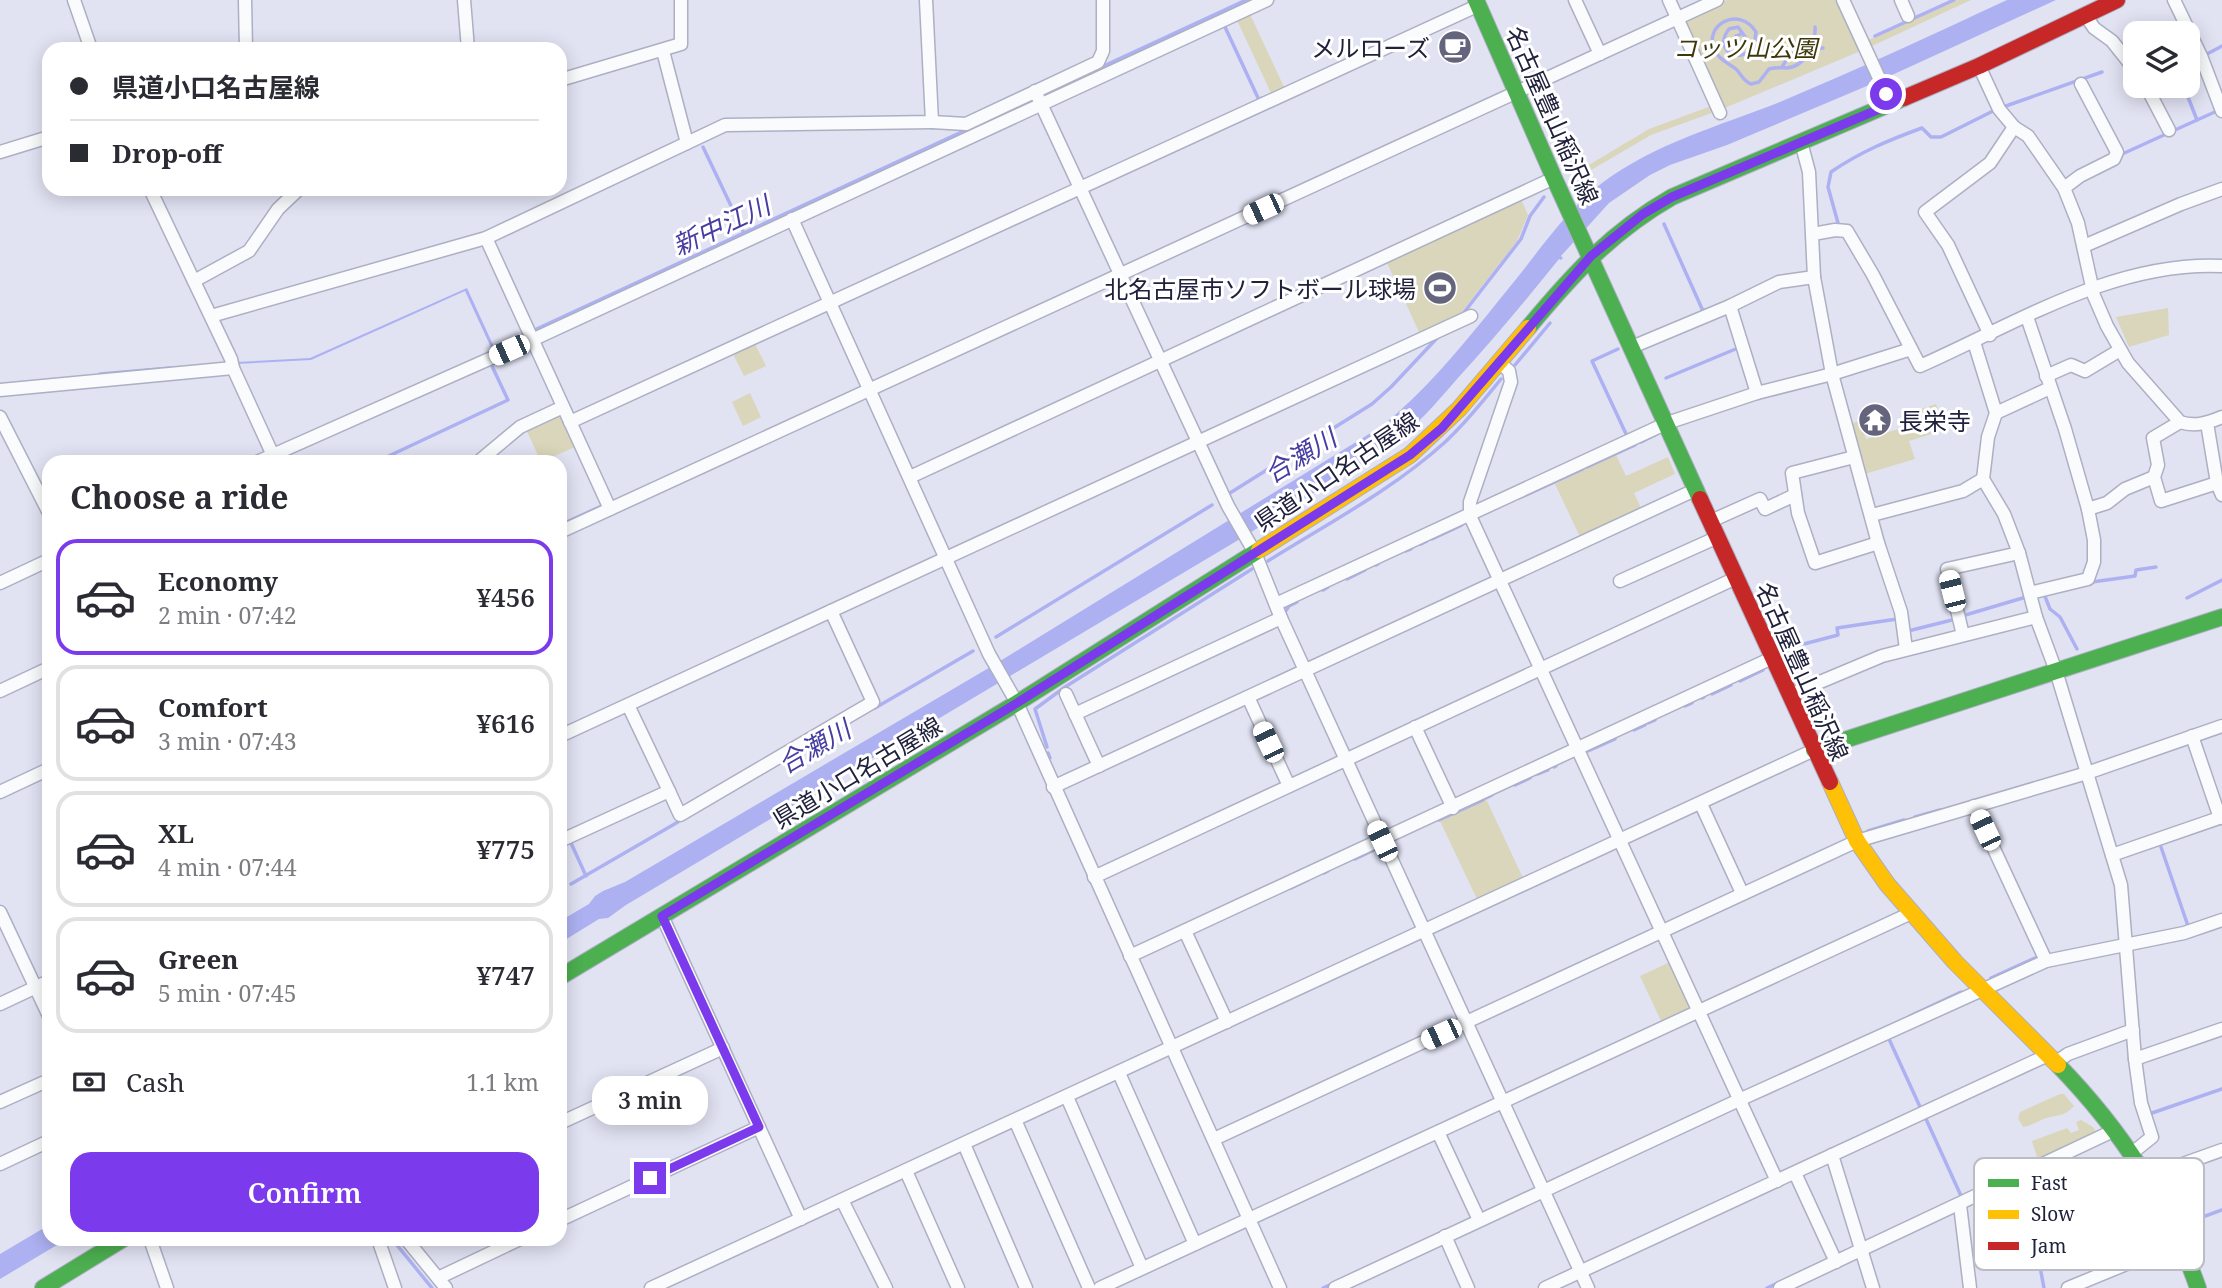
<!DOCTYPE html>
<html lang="en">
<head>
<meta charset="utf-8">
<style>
  body { margin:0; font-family:"Noto Serif","Noto Sans JP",serif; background:#f2f2f3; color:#2b2b33; height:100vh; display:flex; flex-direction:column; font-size:26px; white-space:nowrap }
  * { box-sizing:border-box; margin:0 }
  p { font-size:23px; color:#7c7c81 }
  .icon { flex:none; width:38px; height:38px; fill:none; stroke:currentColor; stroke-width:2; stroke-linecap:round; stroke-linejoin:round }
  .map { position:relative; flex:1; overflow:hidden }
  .drawer { position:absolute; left:42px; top:455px; width:525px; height:791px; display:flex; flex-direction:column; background:#fff; border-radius:21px; box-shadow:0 4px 18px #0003 }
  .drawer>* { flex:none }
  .hud { position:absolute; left:42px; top:42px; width:525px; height:154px; border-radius:21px; box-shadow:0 4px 18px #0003; display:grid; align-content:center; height:154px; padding:0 28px; background:#fff }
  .controls { position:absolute; left:2123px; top:21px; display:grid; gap:14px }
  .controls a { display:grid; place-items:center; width:77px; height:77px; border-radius:14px; background:#fff; box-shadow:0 4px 18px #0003; font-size:35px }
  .end { position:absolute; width:32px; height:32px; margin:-16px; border:9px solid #7c3aed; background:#fff; box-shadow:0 0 0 4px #fff }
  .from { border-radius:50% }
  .bubble { position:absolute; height:49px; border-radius:21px; background:#fff; box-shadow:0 4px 18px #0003; font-size:23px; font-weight:600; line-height:49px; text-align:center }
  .car { position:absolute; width:21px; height:42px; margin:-21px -10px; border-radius:9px; box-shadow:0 0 5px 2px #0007; background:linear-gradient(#fff 24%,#345 0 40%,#fff 0 76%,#345 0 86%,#fff 0) }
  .hud b { display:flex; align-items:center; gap:24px; height:66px; font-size:26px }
  .hud b+b { border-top:2px solid #e1e1e2 }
  .hud i { width:18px; height:18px; background:#2b2b33 }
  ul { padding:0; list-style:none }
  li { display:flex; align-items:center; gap:21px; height:116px; margin:0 14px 10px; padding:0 14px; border:4px solid #e1e1e2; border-radius:21px }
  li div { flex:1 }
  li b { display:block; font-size:26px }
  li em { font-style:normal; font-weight:600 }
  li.on { border-color:#7c3aed }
  li>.icon { width:63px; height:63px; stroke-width:1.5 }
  h2 { padding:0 28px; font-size:32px; line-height:84px }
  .pay { display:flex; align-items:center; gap:18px; height:77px; padding:0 28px; font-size:26px }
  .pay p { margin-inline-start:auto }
  .cta { display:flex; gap:14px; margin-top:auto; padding:14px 28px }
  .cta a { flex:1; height:80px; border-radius:21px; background:#7c3aed; color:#fff; font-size:28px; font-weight:600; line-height:80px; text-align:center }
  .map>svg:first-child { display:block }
</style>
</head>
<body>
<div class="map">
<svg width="2222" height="1288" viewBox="0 0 2222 1288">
  <rect width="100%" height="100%" fill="#e1e3f3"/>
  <g fill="#dad6bb">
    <polygon points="1727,0 1840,0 1863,50 1720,110 1683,28 1687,19"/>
    <polygon points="1957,0 1971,0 1872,46 1868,40"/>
    <polygon points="1249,12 1284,87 1271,93 1236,18"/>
    <polygon points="1714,105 1717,111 1651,135 1574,180 1572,175 1649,129"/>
    <polygon points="1521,199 1528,215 1517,241 1461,313 1419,332 1387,263"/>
    <polygon points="2168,308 2169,335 2129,347 2116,317"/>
    <polygon points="755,344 766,366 744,376 733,354"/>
    <polygon points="750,393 761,417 743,426 732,402"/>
    <polygon points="1936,404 1944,430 1909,441 1915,459 1865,474 1849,424 1860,421 1866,439 1911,425 1913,430 1926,426 1921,409"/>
    <polygon points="557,414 561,416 575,447 541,462 526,429"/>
    <polygon points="1616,455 1626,476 1668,457 1675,474 1634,493 1642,510 1581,539 1555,484"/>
    <polygon points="1486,799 1523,878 1477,899 1440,821"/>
    <polygon points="1670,962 1691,1007 1689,1010 1662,1023 1640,976"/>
    <path d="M2060 1094H2064L2074 1106C2065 1116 2058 1115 2046 1118 2038 1121 2031 1126 2023 1127L2018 1118 2020 1112Z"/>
    <polygon points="2081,1120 2093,1127 2096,1132 2094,1134 2040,1159 2037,1157 2032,1141 2067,1128 2071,1133 2079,1130 2076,1122"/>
  </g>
  <g fill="#adb1f2">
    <polygon points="1242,0 1255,0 494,354 465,291 311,360 237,364 236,362 310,358 467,288 495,349 521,337 524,333"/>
    <path d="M2007 0H2056L1881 80 1727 145 1670 165 1650 175 1609 203 1561 256 1563 258 1561 260 1559 259C1526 300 1493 340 1457 379 1437 402 1417 426 1392 444L1235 542 626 905 608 918 599 919 560 943V921L589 904 595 896 603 891 625 882 987 669 1382 426C1435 383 1478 326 1521 273 1546 241 1570 207 1602 183 1656 143 1719 126 1780 102 1856 70 1932 35 2007 0Z"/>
    <polygon points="49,1225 49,1239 67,1239 0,1279 0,1254"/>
  </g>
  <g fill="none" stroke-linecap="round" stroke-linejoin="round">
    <g stroke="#adb1f2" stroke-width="3.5">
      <polyline points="1225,27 1259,100 1262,98"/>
      <path d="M1741 34 1736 36 1734 40 1737 46 1743 45 1746 38 1738 27 1729 29C1713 49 1738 66 1754 47L1756 32C1739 5 1702 25 1715 51 1720 61 1729 63 1736 69 1742 75 1743 81 1751 84L1759 82 1769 69C1776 67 1780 68 1787 68 1806 66 1816 43 1815 27"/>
      <polyline points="1875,36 1954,0"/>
      <polyline points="1812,49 1823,48"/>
      <polyline points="2207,54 2222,46"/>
      <polyline points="2134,59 2135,60"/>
      <polyline points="2188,63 2198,58"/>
      <polyline points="1782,67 1790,54 1802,51 1807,52"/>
      <polyline points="2003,107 2102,72"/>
      <polyline points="2197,120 2217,111"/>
      <polyline points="703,147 743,231"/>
      <polyline points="2120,155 2197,120 2186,92"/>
      <path d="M1838 223 1828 187 1831 172C1860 152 1889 140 1922 128L1931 137H1941L1995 110"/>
      <polyline points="1664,224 1703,311 1706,310"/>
      <polyline points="1462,315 1521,239 1530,216 1544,197"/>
      <polyline points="1618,349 1592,361 1627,436"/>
      <polyline points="1515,365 1550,323"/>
      <polyline points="100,374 171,368"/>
      <polyline points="1666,378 1738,348"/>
      <polyline points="1641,442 1657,434"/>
      <polyline points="376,462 508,400 491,364"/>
      <polyline points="1587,467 1635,445"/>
      <polyline points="1230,493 1372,404 1391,387 1439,336"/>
      <polyline points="1519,498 1583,469"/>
      <polyline points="560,525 604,505 603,502"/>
      <polyline points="1432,539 1462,525"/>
      <polyline points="1421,544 1427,541"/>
      <polyline points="1406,551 1411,549"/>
      <path d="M1268 561C1327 524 1392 490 1444 443 1465 424 1483 401 1501 379"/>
      <polyline points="1376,565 1378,564"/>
      <polyline points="1347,579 1365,570"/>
      <polyline points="2092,582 2135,576 2136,570 2156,567"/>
      <polyline points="1323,590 1328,587"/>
      <polyline points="2044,594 2050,609 2060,617 2077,649"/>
      <polyline points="2187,598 2222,580"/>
      <polyline points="1286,616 1285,612 1289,606 1297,602"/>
      <polyline points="1962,616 2026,597"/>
      <polyline points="1908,631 1956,619"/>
      <polyline points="996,637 1212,505"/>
      <polyline points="1785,649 1838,635 1837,628 1897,619"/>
      <polyline points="1740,681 1763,670"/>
      <polyline points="1712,694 1731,685"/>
      <polyline points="1702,698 1704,697"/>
      <polyline points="1685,706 1692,703"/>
      <polyline points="875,708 973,651"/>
      <polyline points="1648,723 1655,720"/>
      <polyline points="1634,730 1645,725"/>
      <polyline points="1047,747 1035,709 1065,687 1252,569"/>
      <polyline points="1588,751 1615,739"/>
      <polyline points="1048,753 1050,758"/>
      <polyline points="1554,767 1556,766"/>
      <polyline points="1538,774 1548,770"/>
      <polyline points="1515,785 1530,778"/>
      <polyline points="1486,798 1492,795"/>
      <polyline points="1915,817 1940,810"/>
      <polyline points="1439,820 1483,800"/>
      <polyline points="1868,831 1904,820"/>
      <polyline points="571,843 586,876"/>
      <polyline points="2161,847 2188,926"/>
      <polyline points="1355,859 1374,850"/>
      <polyline points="1324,873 1328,871"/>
      <polyline points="571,884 678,822"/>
      <polyline points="1291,888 1308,880"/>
      <polyline points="1991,978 2035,958"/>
      <polyline points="1910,1016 1961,992"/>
      <polyline points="1889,1039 1921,1109"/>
      <polyline points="2152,1113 2222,1089"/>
      <polyline points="1926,1119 1962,1198"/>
      <polyline points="2189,1222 2222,1210"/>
      <polyline points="392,1239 432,1288"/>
      <polyline points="1323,1288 1334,1283"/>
      <polyline points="1767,1288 1780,1282"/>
      <polyline points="2044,1288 2034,1235 2137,1187"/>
    </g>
    <g stroke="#adafc3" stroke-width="15">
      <g id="street">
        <polyline points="74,0 91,49"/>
        <polyline points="245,0 246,49"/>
        <polyline points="464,0 468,49"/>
        <polyline points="1575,0 1600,54"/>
        <polyline points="1669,0 1720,113"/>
        <polyline points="1843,0 1891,104"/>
        <polyline points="1901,0 1908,16"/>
        <polyline points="2174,0 2201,56 2222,111"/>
        <polyline points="2086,16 2094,28 2112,41 2135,70"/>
        <polyline points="663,51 687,143"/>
        <path d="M1979 66 1999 109 2014 127 2028 136 2064 188 2078 223 2094 296 2107 326 2128 363 2180 422C2195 427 2208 423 2222 417"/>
        <polyline points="560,80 681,44 681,0"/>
        <polyline points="2146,86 2169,130"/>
        <polyline points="1035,91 1228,506 1255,553 1281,618 1588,1288"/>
        <polyline points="932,122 966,124 1098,62 1103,51 1103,0"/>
        <polyline points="1801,142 1809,172 1814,277 1832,374 1878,543 1901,612 1906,649"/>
        <polyline points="0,152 49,137"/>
        <polyline points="2064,188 2080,176 2114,159 2117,152 2081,84"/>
        <polyline points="150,189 231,359 233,368 276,462"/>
        <polyline points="792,219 989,654 1017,703 1280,1288"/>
        <path d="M1813 234 1835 230 1847 231 1873 275 1920 366C2015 324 2114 261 2222 266"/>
        <polyline points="486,238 610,509"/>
        <polyline points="2084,246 2181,204 2222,189"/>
        <polyline points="194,281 249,251 278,209 299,189"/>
        <polyline points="1730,306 1757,393"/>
        <polyline points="211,316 486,238 725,125 932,122 926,0"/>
        <polyline points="2027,317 2065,429 2088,509 2094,540 2094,562 2088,579 2030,593"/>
        <polyline points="1990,335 1948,245 1925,212 1990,163 2014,127"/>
        <polyline points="1974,342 1996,413 1988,437 1983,479 2004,514 2019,553 2036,617 2056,671 2121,885 2135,1059 2141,1103 2152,1137 2132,1153"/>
        <polyline points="1632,347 1730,306 1779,282 1814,277"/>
        <polyline points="1499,362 1509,371 1511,382 1470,502 1470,516 1777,1181"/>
        <polyline points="2046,376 2071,365 2085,371 2120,350"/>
        <polyline points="0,390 233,368"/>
        <polyline points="1996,413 2050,388"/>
        <polyline points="0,417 49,513"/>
        <polyline points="570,422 1479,5"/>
        <polyline points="2180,422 2153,438 2158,465 2154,477 2161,501 2217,483"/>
        <polyline points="2207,423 2217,483 2222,495"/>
        <polyline points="1854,457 1792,473 1798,513 1815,563 1878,543"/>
        <polyline points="257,462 532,340 1267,0"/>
        <polyline points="478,462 520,427 563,407"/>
        <polyline points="910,477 1554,178"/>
        <polyline points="2088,509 2107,503 2125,489 2154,477"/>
        <polyline points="1872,515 1963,491 1983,479"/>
        <polyline points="1711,521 1760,499 1765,509 1795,495"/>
        <polyline points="560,532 1717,0"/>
        <polyline points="1620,581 1718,537"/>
        <polyline points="0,583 49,560"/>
        <polyline points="1276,604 1667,423 1757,393 1832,374 1911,349"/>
        <polyline points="1963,635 1947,569 2019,553"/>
        <polyline points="0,691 49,668"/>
        <polyline points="1066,694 1099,766"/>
        <polyline points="1789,695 1882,656 2036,617"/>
        <polyline points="1248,697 1289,786"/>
        <polyline points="1075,714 1281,618"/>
        <polyline points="1415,727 1453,808"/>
        <polyline points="560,736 1471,316"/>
        <polyline points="2192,736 2220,818"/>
        <polyline points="1053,787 1697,489"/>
        <polyline points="669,791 680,815 873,702 831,611"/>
        <polyline points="0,792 49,769"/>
        <polyline points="1701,804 1742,893"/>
        <polyline points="1974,806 2046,961"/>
        <polyline points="560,841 669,791 628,705"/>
        <polyline points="2112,855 2222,817"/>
        <polyline points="1094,877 1736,578"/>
        <polyline points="0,912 49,1016"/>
        <polyline points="662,916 801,1219"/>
        <polyline points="1185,931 1227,1022"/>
        <polyline points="1130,956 1772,658"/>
        <polyline points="0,1004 49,981"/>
        <polyline points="2135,1059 2222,1029"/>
        <polyline points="2055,1063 2068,1054 2133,1030"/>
        <polyline points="1119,1073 1195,1244"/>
        <polyline points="1067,1097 1142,1268"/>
        <polyline points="0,1102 49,1080"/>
        <polyline points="1015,1120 1089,1288"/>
        <polyline points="560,1123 723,1048"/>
        <polyline points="1438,1132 1479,1220"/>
        <polyline points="1214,1139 1857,841 2087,773 2222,726"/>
        <polyline points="964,1144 1026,1288"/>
        <polyline points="1832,1155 1873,1288"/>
        <polyline points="0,1164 49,1141"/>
        <polyline points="906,1171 958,1288"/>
        <polyline points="1795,1173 1836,1262"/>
        <polyline points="2148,1178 2166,1170 2222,1150"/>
        <polyline points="842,1200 886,1288"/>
        <polyline points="1960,1205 1970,1288"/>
        <polyline points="560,1220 759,1127"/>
        <polyline points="1445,1236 1468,1288"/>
        <polyline points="150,1239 167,1288"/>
        <polyline points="378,1239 395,1288"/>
        <polyline points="406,1239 446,1288"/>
        <polyline points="438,1278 520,1239"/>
        <polyline points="651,1288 1814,750"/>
        <polyline points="1100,1288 1909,914"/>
        <polyline points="1335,1288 1739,1100 2046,961 2184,933 2222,920"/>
        <polyline points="1545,1288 2048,1055"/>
        <polyline points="1780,1288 2115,1130"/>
        <polyline points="2068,1288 2180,1242"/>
      </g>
    </g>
    <g stroke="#adafc3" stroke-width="18">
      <g id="fast">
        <polyline points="1476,0 1554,178 1700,499"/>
        <path d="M1528 328C1572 275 1611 232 1672 197L1904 98"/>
        <polyline points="1814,750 2222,617"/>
        <polyline points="560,977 1017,703 1259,550"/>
        <path d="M2058 1065C2122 1131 2167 1200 2198 1288"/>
        <polyline points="43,1288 123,1239"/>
      </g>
    </g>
    <g stroke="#adafc3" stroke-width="18">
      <g id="slow">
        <polyline points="1259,550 1410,455 1459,409 1528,328"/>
        <polyline points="1830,782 1857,841 1887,884 1955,962 2058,1065"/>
      </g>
    </g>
    <g stroke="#adafc3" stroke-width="18">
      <g id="jam">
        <polyline points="1904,98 1979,66 2117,0"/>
        <polyline points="1700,499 1830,782"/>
      </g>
    </g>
    <use href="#street" stroke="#fafbfd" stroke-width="12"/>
    <use href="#fast" stroke="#4caf50" stroke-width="16"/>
    <use href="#slow" stroke="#ffc107" stroke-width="16"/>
    <use href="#jam" stroke="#c62828" stroke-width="16"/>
  </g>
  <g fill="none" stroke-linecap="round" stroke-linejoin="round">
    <polyline stroke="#7c3aed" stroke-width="9" points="650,1178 759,1127 662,916 1017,703 1410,455 1442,428 1591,256 1643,214 1672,197 1891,104 1886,94"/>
  </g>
  <defs>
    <g id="cafe-disc" transform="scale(1.75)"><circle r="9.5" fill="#64657c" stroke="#fff"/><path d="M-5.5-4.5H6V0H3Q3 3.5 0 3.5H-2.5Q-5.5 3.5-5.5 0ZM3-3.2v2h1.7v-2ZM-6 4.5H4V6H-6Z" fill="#fff"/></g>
    <g id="stadium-disc" transform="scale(1.75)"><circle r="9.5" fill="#64657c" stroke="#fff"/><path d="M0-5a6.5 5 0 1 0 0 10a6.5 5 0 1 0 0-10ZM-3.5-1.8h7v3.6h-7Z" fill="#fff"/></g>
    <g id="temple-disc" transform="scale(1.75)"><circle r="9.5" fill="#64657c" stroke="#fff"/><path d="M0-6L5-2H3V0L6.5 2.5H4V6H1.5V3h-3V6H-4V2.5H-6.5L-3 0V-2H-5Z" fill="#fff"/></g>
  </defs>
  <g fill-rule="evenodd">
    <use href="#cafe-disc" x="1455" y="47"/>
    <use href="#stadium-disc" x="1440" y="288"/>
    <use href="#temple-disc" x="1875" y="420"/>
  </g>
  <g text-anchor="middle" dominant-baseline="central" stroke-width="6" stroke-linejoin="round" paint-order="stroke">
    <g font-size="24" fill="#20213c" stroke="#fff" text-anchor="end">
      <text x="1430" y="47">メルローズ</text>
      <text x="1416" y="288">北名古屋市ソフトボール球場</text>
      <text x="1899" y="420" text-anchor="start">長栄寺</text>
    </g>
    <g font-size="24" font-style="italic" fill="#3d3709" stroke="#fff">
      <text x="1745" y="47">コッツ山公園</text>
    </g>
    <g font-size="24" fill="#20213c" stroke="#fff">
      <text transform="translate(1553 115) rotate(66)">名古屋豊山稲沢線</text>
      <text transform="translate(1336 471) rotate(-34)">県道小口名古屋線</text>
      <text transform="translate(1803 671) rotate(66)">名古屋豊山稲沢線</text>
      <text transform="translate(857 772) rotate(-31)">県道小口名古屋線</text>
    </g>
    <g font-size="26" font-style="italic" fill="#453da1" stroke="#fff">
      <text transform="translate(721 225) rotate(-25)">新中江川</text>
      <text transform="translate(1300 455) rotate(-31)">合瀬川</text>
      <text transform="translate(814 746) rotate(-30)">合瀬川</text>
    </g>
  </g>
  <rect x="1974" y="1158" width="230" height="112" rx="10" fill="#fff" stroke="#bcbcc4" stroke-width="2"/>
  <rect x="1988" y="1179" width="31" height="8" fill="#4caf50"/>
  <rect x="1988" y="1210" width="31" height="9" fill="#ffc107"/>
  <rect x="1988" y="1242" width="31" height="8" fill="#c62828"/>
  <g font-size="19" fill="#20213c">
    <text x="2031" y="1190">Fast</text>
    <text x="2031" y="1221">Slow</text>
    <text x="2031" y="1253">Jam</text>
  </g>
</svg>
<div class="controls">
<a><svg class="icon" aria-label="layers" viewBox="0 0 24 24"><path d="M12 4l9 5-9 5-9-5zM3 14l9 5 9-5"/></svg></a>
</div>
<i class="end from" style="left:1886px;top:94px"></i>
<i class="end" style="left:650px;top:1178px"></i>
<div class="bubble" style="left:592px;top:1076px;width:116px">3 min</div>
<i class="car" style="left:1263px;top:209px;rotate:245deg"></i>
<i class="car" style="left:509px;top:350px;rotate:246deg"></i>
<i class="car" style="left:1952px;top:591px;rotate:346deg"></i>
<i class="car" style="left:1268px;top:742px;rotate:335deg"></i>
<i class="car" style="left:1985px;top:830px;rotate:335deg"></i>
<i class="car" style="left:1382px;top:841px;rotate:335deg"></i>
<i class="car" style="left:1441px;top:1034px;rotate:245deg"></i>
<div class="hud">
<b><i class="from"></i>県道小口名古屋線</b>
<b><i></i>Drop-off</b>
</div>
<section class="drawer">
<h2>Choose a ride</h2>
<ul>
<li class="on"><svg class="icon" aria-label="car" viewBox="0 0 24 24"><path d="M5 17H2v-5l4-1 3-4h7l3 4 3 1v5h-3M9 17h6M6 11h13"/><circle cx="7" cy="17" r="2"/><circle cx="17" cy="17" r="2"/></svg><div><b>Economy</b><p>2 min · 07:42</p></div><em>¥456</em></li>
<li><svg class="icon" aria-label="car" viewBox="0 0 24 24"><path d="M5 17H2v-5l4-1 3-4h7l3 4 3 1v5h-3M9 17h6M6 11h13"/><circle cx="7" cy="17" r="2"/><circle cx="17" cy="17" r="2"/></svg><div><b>Comfort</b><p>3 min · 07:43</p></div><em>¥616</em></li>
<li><svg class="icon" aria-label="car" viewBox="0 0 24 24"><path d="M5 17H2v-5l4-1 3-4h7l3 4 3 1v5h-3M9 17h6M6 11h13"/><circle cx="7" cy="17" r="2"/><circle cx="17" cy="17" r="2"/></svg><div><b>XL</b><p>4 min · 07:44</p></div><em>¥775</em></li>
<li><svg class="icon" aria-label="car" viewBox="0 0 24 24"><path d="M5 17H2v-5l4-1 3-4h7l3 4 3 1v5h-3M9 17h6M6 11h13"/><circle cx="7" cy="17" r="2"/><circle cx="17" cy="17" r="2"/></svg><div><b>Green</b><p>5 min · 07:45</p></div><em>¥747</em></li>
</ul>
<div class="pay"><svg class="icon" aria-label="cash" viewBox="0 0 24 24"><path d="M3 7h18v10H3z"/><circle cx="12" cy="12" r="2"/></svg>Cash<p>1.1 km</p></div>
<div class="cta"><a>Confirm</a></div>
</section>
</div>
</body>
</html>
